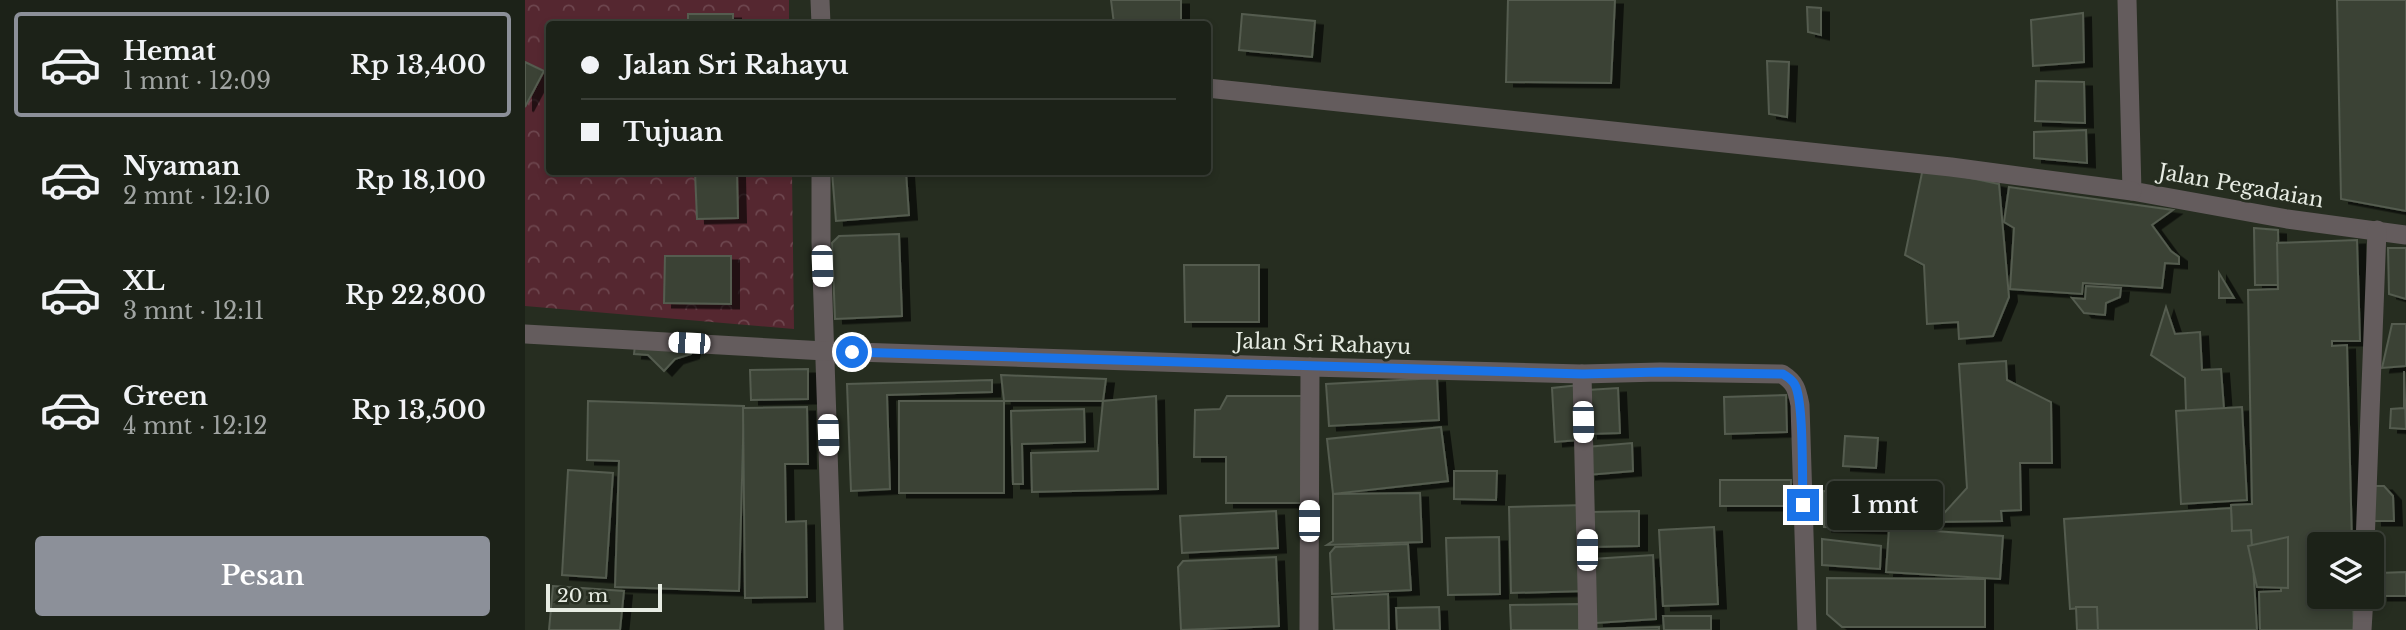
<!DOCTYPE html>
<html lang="id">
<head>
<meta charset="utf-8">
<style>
  body { margin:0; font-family:"Libre Baskerville",serif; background:#252a21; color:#f1f3f6; height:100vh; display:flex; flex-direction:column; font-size:26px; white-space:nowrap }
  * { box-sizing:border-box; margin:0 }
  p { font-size:23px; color:#a0a4a2 }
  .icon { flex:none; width:38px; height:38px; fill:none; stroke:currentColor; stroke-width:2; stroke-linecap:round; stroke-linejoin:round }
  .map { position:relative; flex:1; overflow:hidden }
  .sheet { display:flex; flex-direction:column; background:#1c2218; width:525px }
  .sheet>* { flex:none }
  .banner { position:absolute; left:21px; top:21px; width:665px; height:154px; border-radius:7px; box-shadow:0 4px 10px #0003,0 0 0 2px #3a3f37; display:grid; align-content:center; height:154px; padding:0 35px; background:#1c2218 }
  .controls { position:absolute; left:1782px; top:532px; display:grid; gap:14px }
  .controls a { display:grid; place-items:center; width:77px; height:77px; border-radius:7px; background:#1c2218; box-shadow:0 4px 10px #0003,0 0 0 2px #3a3f37; font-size:35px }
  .scale { position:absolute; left:21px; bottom:18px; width:116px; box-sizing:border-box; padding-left:7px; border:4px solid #e7ece3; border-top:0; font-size:19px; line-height:24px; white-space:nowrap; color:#e7ece3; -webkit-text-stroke:5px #262d20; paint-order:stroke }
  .end { position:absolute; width:32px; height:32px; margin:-16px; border:9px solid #1a73e8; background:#fff; box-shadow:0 0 0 4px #fff }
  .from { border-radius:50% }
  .bubble { position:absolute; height:49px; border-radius:7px; background:#1c2218; box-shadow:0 4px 10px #0003,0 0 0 2px #3a3f37; font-size:23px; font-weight:600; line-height:49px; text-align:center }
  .car { position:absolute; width:21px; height:42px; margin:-21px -10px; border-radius:9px; box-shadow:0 0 5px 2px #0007; background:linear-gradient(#fff 24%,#345 0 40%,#fff 0 76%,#345 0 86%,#fff 0) }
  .banner b { display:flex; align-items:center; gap:24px; height:66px; font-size:26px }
  .banner b+b { border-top:2px solid #3a3f37 }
  .banner i { width:18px; height:18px; background:#f1f3f6 }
  ul { padding:12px 0 0; list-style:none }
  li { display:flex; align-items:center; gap:21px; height:105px; margin:0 14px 10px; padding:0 21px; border:4px solid transparent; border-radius:7px }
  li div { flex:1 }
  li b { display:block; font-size:26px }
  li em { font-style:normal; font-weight:600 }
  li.active { border-color:#8c9099 }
  li>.icon { width:63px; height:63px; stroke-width:1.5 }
  .button { display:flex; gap:14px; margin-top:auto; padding:14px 35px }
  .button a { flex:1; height:80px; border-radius:7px; background:#8c9099; color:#fff; font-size:28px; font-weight:600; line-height:80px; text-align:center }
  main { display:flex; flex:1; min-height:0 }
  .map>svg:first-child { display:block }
</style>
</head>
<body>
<main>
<section class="sheet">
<ul>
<li class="active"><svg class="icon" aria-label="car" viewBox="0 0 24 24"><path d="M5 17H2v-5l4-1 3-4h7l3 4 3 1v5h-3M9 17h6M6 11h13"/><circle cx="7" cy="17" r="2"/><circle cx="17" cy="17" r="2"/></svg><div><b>Hemat</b><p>1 mnt · 12:09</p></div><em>Rp 13,400</em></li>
<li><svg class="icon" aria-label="car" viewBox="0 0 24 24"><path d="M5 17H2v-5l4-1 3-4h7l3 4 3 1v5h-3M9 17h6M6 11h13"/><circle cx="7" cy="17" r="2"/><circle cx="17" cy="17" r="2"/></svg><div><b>Nyaman</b><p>2 mnt · 12:10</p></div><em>Rp 18,100</em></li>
<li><svg class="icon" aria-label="car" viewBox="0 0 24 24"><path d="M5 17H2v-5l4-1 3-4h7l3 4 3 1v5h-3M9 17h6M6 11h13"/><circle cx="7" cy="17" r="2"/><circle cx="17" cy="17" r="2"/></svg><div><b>XL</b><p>3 mnt · 12:11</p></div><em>Rp 22,800</em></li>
<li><svg class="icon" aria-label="car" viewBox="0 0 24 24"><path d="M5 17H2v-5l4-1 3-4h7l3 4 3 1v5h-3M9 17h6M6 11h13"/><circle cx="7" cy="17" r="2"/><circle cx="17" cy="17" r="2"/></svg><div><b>Green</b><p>4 mnt · 12:12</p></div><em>Rp 13,500</em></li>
</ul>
<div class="button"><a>Pesan</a></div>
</section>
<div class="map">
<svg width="1881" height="630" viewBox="0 0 1881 630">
  <defs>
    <pattern id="park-crowns" width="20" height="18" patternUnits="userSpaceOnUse" patternTransform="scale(1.75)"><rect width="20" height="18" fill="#552730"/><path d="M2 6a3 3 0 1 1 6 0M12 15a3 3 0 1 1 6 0" fill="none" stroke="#6d464e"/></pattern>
    <filter id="shadow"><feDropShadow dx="8" dy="4.5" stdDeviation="0" flood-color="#0009"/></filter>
  </defs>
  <rect width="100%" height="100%" fill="#262d20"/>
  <polygon fill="url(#park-crowns)" points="0,0 264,0 264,24 24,24 24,172 267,172 269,329 0,306"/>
  <g fill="#3b4336" stroke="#545c4f" stroke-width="2" filter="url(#shadow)">
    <polygon points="586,0 656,0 656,24 589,24"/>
    <polygon points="983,0 1090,0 1086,83 981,82"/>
    <polygon points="1812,0 1881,0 1881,211 1816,199"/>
    <polygon points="1282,7 1296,8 1296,35 1283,32"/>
    <polygon points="1558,13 1559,62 1508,66 1506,20"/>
    <rect x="163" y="14" width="45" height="10"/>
    <polygon points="717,14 790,21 787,57 714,50"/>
    <polygon points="1242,61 1264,62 1262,117 1244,114"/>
    <polygon points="0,62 19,71 0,107"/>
    <polygon points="1511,81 1559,82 1560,123 1510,121"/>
    <polygon points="1561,130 1562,163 1509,158 1509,132"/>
    <polygon points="1398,168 1474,184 1484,297 1468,336 1434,339 1433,322 1402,324 1399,265 1380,255"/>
    <polygon points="170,172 212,172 213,218 172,219"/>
    <polygon points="307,172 381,172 384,215 311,221"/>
    <polygon points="1484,187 1648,210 1627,225 1646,251 1654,257 1654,264 1640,263 1637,288 1558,283 1557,294 1485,289 1489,228 1479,222"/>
    <polygon points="1729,228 1753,230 1754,285 1730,285"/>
    <polygon points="374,234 377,316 310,319 307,243 314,236"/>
    <polygon points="1832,240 1835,341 1807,341 1807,346 1822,345 1827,544 1794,544 1794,597 1828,597 1829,630 1735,630 1734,592 1756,591 1755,545 1723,546 1722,535 1707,535 1706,505 1727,504 1723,290 1753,289 1752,243"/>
    <polygon points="1863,248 1881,248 1881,299 1864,294"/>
    <polygon points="140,256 206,256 206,304 139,303"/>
    <polygon points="659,265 734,265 734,322 660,322"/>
    <polygon points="1694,273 1709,298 1694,298"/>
    <polygon points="1561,286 1596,288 1595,297 1581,303 1580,315 1559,313 1547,298 1560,299"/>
    <polygon points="1641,307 1650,334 1675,332 1677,370 1696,369 1699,409 1661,411 1660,378 1626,355"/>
    <polygon points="1867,324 1881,324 1881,366 1857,368"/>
    <polygon points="110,345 167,349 166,354 150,359 139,371 123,355 109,354"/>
    <polygon points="1481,361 1482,380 1526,402 1527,463 1495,463 1496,510 1476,511 1477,521 1411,522 1442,488 1434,364"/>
    <polygon points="283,369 283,399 226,400 225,370"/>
    <polygon points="1879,371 1881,429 1865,428 1866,409 1879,408"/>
    <polygon points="476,375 581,379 578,401 479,401"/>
    <polygon points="912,378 914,420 804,426 801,384"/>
    <polygon points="467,380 467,392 362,395 365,489 326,491 322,384"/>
    <polygon points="1054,385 1054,440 1030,442 1027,388"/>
    <polygon points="1093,388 1095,433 1065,434 1063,390"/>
    <polygon points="1261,395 1262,432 1200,434 1199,397"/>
    <polygon points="631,396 633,489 507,492 506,453 573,451 578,401"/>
    <polygon points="702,396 777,396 776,503 701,503 701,457 669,457 670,410 695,409"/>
    <polygon points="63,401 219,406 214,591 90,587 94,461 62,460"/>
    <rect x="374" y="401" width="105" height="92"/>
    <polygon points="282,407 283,464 260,464 261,522 281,521 282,597 220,598 218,408"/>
    <polygon points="1717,407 1722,500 1656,504 1651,411"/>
    <polygon points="559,409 560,442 497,444 498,484 488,484 486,411"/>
    <polygon points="916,427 923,481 808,494 802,439"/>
    <polygon points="1320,436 1353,438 1351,468 1318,466"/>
    <polygon points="1107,443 1108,471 1063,475 1061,447"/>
    <polygon points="43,470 88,473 81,578 37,575"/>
    <polygon points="929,471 972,471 971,500 929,499"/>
    <rect x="1195" y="480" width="71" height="26"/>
    <polygon points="1848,486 1859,486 1868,496 1869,521 1849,521"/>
    <polygon points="1298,491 1353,495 1353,529 1299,527"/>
    <polygon points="895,493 897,542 802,545 808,541 808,494"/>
    <polygon points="1378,495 1396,530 1478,536 1475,579 1361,572 1365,514"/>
    <polygon points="1060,505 1062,591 986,593 984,507"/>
    <polygon points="1706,508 1707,531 1726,530 1732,630 1569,630 1568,607 1545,609 1539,519"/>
    <polygon points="751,511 753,548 657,553 655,516"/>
    <polygon points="1114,511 1114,546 1067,547 1067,512"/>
    <polygon points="1189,527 1193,604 1138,606 1134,530"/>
    <polygon points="974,537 975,594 923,595 921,538"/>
    <polygon points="1763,537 1763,588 1732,587 1723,546"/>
    <polygon points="1297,539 1356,546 1355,569 1297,565"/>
    <polygon points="883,544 886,590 807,594 805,553 810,547"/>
    <polygon points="1128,555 1131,619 1071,623 1067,559"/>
    <polygon points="751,557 754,626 656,630 653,567 658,561"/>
    <polygon points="1881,572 1881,596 1855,596 1854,573"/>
    <polygon points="1302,578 1460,579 1460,627 1317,627 1302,614"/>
    <polygon points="28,586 99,591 95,630 24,630"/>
    <polygon points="863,594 864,630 809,630 807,597"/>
    <polygon points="1054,604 1054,630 986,630 985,605"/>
    <polygon points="914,607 915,630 872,630 871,608"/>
    <polygon points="1551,607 1572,607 1573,630 1552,630"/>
    <polygon points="1138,616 1186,616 1186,630 1139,630"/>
    <polygon points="1134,627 1134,630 1066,630 1066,629"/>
  </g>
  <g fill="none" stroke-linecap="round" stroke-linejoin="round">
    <g stroke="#645c5d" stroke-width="19">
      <polyline points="295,0 296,24"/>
      <polyline points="1602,0 1607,191 1762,219 1881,235"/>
      <polyline points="682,88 1426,167 1607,191"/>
      <polyline points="296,172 296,241 309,630"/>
      <path d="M0 334 300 351 785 367 1057 374 1135 372 1257 374C1271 383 1272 390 1275 405L1282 630"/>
      <polyline points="1057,374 1063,630"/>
      <polyline points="1840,544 1852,230"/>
      <polyline points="784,630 785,367"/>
      <polyline points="1837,630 1839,597"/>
    </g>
  </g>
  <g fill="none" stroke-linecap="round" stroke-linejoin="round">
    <path stroke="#1a73e8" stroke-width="9" d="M327 352 1058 374 1135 372 1258 374C1262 377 1267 379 1270 385 1279 402 1277 481 1278 505"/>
  </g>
  <g text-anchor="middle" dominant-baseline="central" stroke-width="6" stroke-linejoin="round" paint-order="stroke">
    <g font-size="21" fill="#e7ece3" stroke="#262d20">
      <text transform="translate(1716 186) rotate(10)">Jalan Pegadaian</text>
      <text transform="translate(798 344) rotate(2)">Jalan Sri Rahayu</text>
    </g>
  </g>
</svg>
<div class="controls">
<a><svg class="icon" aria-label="layers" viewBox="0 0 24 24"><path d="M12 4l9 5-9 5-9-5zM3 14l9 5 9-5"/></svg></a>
</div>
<div class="scale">20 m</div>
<i class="end from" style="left:327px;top:352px"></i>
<i class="end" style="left:1278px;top:505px"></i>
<div class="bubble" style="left:1302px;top:481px;width:116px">1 mnt</div>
<i class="car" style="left:297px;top:266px;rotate:178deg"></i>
<i class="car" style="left:164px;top:343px;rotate:273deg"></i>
<i class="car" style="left:1058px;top:422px;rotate:179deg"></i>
<i class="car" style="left:303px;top:435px;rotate:178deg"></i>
<i class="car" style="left:784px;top:521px;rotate:0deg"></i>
<i class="car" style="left:1062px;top:550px;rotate:0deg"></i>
<div class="banner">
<b><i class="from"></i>Jalan Sri Rahayu</b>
<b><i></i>Tujuan</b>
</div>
</div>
</main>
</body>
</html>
